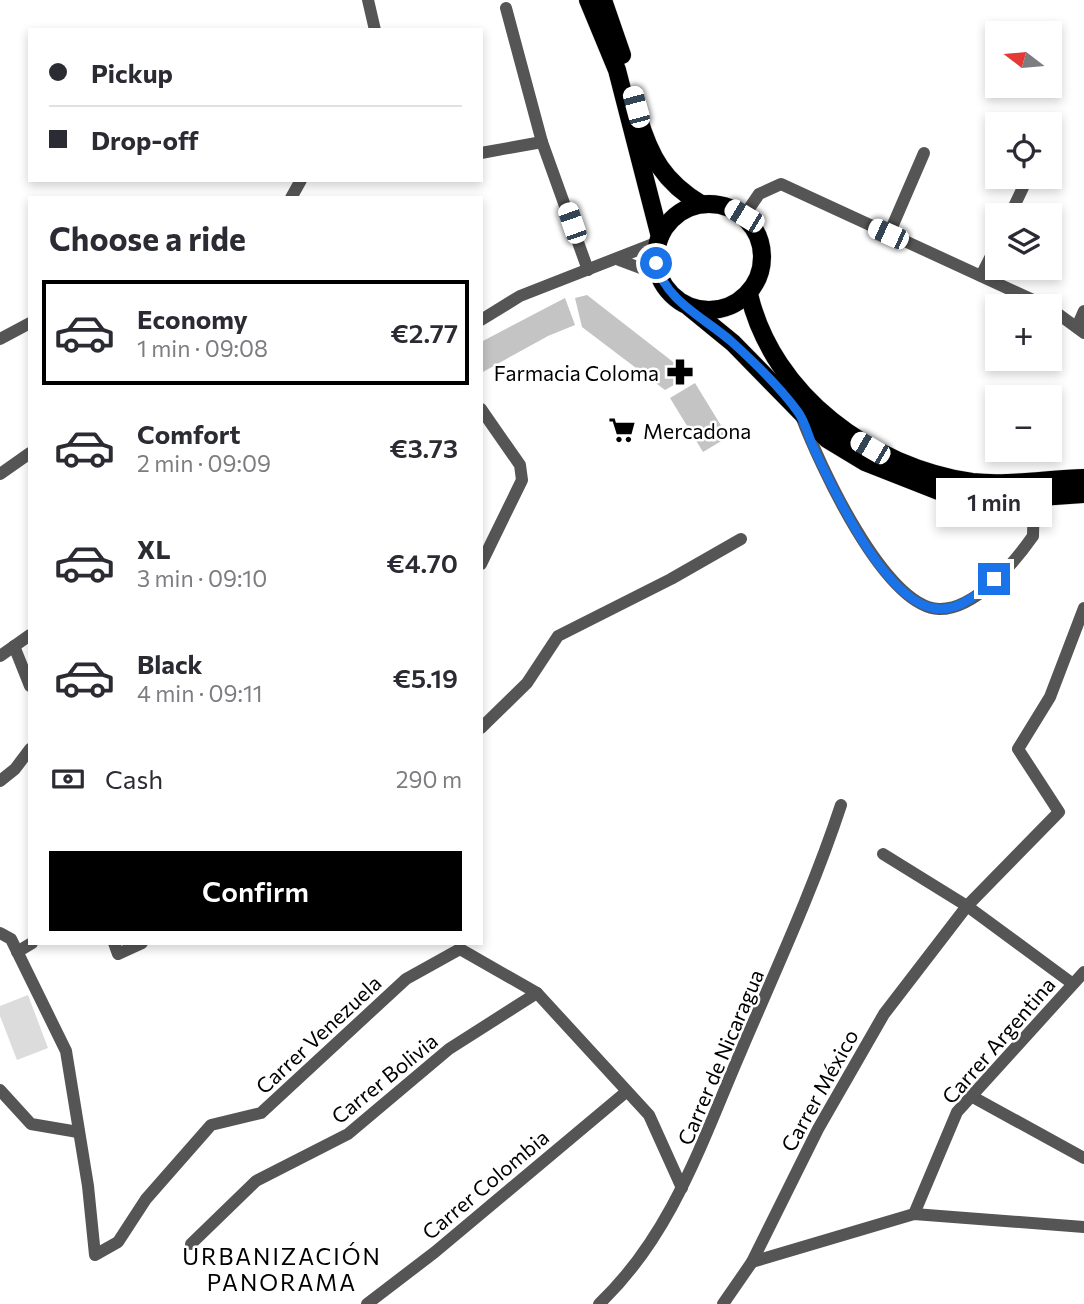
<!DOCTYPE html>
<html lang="en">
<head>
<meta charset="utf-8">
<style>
  body { margin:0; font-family:Commissioner,sans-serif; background:#f2f2f3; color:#2b2b33; height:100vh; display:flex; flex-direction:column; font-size:26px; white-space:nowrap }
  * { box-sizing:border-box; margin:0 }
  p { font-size:23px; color:#7c7c81 }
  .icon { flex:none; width:38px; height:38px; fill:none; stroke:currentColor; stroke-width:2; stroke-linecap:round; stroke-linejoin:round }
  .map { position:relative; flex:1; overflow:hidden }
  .details { position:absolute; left:28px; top:196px; width:455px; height:749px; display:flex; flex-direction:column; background:#fff; border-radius:0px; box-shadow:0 4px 10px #0003 }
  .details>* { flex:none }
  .hud { position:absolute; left:28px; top:28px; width:455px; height:154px; border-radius:0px; box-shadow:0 4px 10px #0003; display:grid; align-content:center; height:154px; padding:0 21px; background:#fff }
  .needle { width:46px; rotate:286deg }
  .controls { position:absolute; left:985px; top:21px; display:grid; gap:14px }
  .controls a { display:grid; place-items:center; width:77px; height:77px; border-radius:0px; background:#fff; box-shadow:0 4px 10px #0003; font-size:35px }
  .end { position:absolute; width:32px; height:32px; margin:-16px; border:9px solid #1a73e8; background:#fff; box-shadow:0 0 0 4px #fff }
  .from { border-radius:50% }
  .bubble { position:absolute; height:49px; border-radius:0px; background:#fff; box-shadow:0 4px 10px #0003; font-size:23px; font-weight:600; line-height:49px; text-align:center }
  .car { position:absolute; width:21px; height:42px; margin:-21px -10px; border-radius:9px; box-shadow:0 0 5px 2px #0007; background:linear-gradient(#fff 24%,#345 0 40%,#fff 0 76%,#345 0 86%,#fff 0) }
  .hud b { display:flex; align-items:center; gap:24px; height:66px; font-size:26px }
  .hud b+b { border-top:2px solid #e1e1e2 }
  .hud i { width:18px; height:18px; background:#2b2b33 }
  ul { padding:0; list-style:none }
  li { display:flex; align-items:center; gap:21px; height:105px; margin:0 14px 10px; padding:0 7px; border:4px solid transparent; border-radius:0px }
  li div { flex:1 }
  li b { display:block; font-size:26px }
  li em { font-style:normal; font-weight:600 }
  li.on { border-color:#000 }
  li>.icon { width:63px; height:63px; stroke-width:1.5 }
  h2 { padding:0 21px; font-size:32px; line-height:84px }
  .pay { display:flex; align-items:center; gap:18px; height:77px; padding:0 21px; font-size:26px }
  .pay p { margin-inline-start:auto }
  .primary-button { display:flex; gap:14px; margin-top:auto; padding:14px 21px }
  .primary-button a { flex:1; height:80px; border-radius:0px; background:#000; color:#fff; font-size:28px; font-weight:600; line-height:80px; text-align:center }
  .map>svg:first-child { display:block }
</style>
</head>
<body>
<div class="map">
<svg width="1084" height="1304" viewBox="0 0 1084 1304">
  <rect width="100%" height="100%" fill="#fff"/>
  <polygon fill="#dcdcdc" points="28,995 48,1048 17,1060 0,1016 0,1006"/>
  <g fill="#c4c4c4">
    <polygon points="587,295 686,372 690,376 665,390 582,327 575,298"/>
    <polygon points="565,298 575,325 548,336 481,373 481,342"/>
    <polygon points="695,383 728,437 703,452 670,398"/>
  </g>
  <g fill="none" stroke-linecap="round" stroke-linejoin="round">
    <g stroke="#dbdbdb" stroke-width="19">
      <g id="primary">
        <polyline points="588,0 617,70 660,237"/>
        <polyline points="603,0 622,55"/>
        <path d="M638 116C650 157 664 182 701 204"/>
        <circle cx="709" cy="257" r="53"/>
        <path d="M749 294C773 396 871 467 972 482 1007 486 1048 479 1084 478"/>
        <polyline points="689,307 733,343 827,439 865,462 949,495 1011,499 1084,494"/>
      </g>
    </g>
    <g stroke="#555" stroke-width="12">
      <polyline points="368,0 375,30"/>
      <polyline points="506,8 542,142"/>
      <polyline points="481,153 542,142 588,270"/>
      <polyline points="291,198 301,180"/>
      <polyline points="1010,215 1028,177"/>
      <polyline points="744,216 759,194 781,184 1046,306"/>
      <polyline points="889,234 924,153"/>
      <polyline points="619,260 659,275"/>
      <polyline points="981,276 998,242"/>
      <polyline points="1050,308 1084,333"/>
      <polyline points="481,320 520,296 658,242"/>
      <polyline points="1077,327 1084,311"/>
      <polyline points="0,339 30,323"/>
      <polyline points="481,409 520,465 522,480 481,564"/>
      <path d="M801 416C819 463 884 607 939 609 975 610 1014 563 1033 536L1034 497"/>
      <polyline points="0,474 30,453"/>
      <polyline points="14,646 30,686"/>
      <polyline points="0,656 30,635"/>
      <polyline points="481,728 527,683 558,636 671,579 741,539"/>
      <polyline points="0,781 15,769 30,749"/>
      <polyline points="883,854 967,906 1073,984"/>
      <polyline points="0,933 11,939 66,1051 88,1186 95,1255 118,1242 146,1199 211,1125 261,1113 406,979 460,949 537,993 649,1115 682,1188"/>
      <polyline points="114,943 118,954 142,943"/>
      <polyline points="17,952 32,943"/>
      <polyline points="0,1090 31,1124 78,1132"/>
      <polyline points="971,1096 1084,1158"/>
      <polyline points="914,1214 957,1112 1084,972"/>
      <polyline points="191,1244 256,1181 348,1134 449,1049 537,993"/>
      <polyline points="752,1262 914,1214 1084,1227"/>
      <polyline points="367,1304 435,1252 626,1092"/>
      <path d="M599 1304C672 1235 702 1141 741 1051 776 969 813 890 841 805"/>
      <polyline points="723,1304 752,1262 818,1129 884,1014 967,906 1059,812 1018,749 1050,697 1084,608"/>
    </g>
    <use href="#primary" stroke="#000" stroke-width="18"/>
  </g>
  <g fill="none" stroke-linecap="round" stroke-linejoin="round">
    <path stroke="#1a73e8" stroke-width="9" d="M656 263C665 301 705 318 732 342 754 362 780 387 798 412 806 423 809 439 815 451 835 493 888 608 940 609 962 609 979 593 994 579"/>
  </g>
  <defs>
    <g id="pharmacy-bare" transform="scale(2.1)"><path d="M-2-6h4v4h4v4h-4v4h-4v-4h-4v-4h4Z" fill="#000" stroke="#fff" stroke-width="2.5" paint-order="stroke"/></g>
    <g id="supermarket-bare" transform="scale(2.1)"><path d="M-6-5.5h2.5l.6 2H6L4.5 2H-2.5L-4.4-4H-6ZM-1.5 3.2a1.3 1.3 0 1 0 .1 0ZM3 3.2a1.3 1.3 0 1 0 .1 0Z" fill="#000" stroke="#fff" stroke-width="2.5" paint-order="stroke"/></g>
  </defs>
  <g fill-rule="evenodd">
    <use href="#pharmacy-bare" x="680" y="372"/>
    <use href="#supermarket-bare" x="622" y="430"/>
  </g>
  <g text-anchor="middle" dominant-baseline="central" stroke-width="5" stroke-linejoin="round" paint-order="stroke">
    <g font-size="21" fill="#000" stroke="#fff" text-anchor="end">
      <text x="659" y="372">Farmacia Coloma</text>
      <text x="643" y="430" text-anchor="start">Mercadona</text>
    </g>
    <g font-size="21" fill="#000" stroke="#fff">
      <text transform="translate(318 1034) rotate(-43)">Carrer Venezuela</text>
      <text transform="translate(998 1040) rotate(-49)">Carrer Argentina</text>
      <text transform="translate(720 1057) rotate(-67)">Carrer de Nicaragua</text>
      <text transform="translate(384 1078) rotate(-39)">Carrer Bolivia</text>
      <text transform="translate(819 1090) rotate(-61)">Carrer México</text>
      <text transform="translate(485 1184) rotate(-40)">Carrer Colombia</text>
    </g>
    <g font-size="23" letter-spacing="2" fill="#000" stroke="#fff">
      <text x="282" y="1256">URBANIZACIÓN<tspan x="282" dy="26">PANORAMA</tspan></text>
    </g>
  </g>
</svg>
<div class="controls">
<a><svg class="needle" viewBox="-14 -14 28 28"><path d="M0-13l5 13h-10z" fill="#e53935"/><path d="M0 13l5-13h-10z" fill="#7c7c81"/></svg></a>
<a><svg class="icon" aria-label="locate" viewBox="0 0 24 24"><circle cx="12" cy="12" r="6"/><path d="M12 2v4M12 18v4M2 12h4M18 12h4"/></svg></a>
<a><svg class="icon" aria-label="layers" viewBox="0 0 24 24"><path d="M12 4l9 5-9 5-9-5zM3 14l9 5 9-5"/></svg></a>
<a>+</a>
<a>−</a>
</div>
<i class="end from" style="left:656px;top:263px"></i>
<i class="end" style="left:994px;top:579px"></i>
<div class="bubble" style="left:936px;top:478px;width:116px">1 min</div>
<i class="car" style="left:636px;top:107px;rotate:345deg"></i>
<i class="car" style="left:744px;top:216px;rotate:301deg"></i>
<i class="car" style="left:572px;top:223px;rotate:341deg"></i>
<i class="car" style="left:888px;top:234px;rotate:294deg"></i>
<i class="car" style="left:870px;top:448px;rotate:300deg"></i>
<div class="hud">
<b><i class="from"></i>Pickup</b>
<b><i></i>Drop-off</b>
</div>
<section class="details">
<h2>Choose a ride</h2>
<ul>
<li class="on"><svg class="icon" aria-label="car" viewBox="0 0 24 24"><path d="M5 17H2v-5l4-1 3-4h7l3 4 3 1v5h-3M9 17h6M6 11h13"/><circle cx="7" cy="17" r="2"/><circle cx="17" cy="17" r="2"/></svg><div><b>Economy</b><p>1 min · 09:08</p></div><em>€2.77</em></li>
<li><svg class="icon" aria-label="car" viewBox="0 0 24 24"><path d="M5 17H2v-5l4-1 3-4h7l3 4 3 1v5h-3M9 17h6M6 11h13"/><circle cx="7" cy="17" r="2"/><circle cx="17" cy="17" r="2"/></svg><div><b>Comfort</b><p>2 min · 09:09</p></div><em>€3.73</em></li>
<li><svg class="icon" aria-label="car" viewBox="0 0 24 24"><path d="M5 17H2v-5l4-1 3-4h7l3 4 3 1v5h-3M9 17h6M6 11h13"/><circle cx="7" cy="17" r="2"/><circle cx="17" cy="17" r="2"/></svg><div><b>XL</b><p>3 min · 09:10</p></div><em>€4.70</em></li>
<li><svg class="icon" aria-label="car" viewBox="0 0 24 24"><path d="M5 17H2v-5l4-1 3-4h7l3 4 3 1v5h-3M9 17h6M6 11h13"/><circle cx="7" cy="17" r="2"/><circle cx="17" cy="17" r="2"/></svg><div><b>Black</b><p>4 min · 09:11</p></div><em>€5.19</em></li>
</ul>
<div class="pay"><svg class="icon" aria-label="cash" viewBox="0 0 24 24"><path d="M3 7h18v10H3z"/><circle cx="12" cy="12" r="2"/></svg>Cash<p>290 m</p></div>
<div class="primary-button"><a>Confirm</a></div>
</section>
</div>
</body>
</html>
